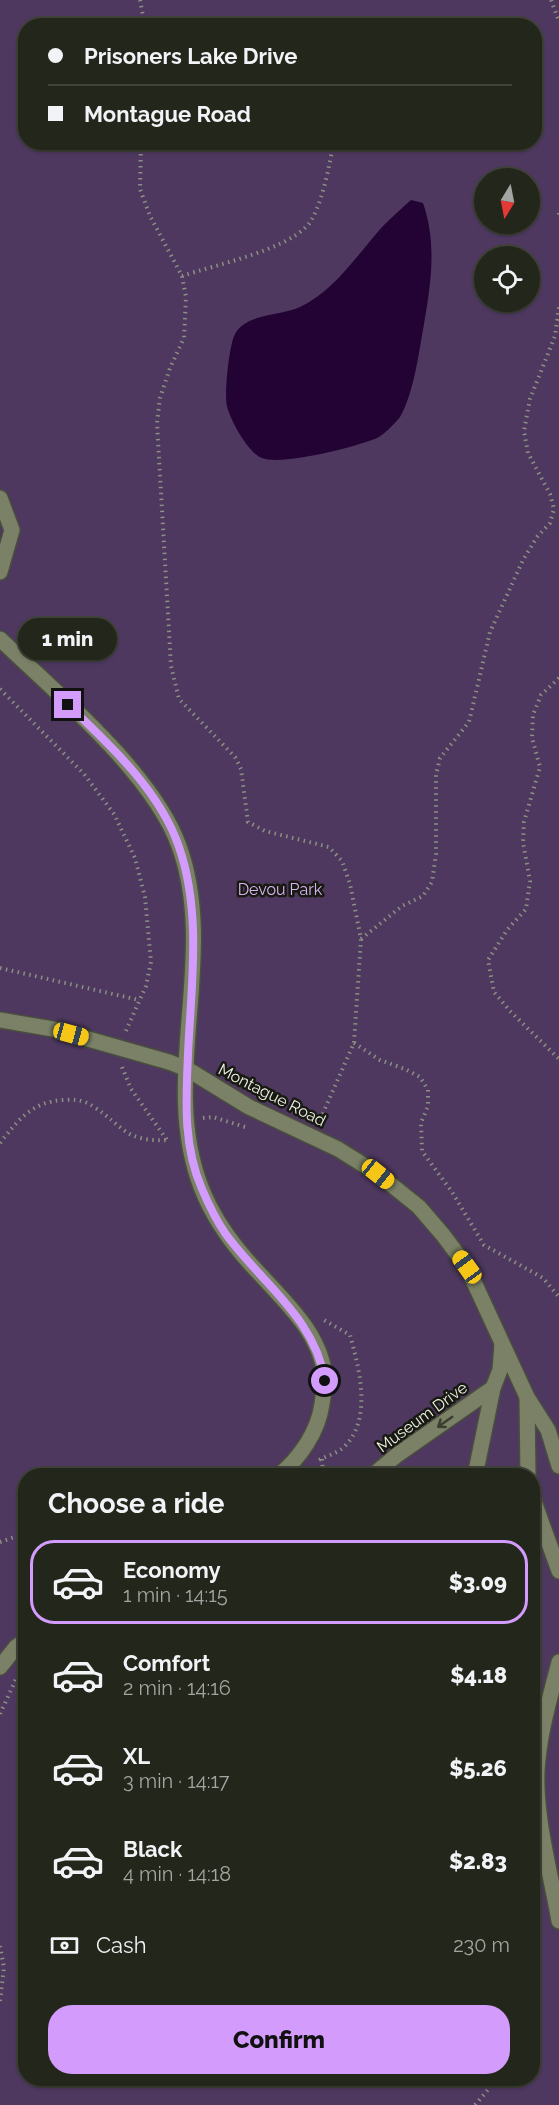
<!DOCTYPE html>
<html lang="en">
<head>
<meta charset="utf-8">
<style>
  body { margin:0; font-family:Raleway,sans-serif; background:#2f3227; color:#f1f3f6; height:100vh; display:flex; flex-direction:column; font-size:22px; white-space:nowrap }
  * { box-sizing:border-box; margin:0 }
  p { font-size:20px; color:#a3a5a2 }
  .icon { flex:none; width:33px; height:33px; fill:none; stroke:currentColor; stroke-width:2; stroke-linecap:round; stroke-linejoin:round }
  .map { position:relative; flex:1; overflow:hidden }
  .drawer { position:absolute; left:18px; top:1468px; width:522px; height:618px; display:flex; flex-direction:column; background:#23261a; border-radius:24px; box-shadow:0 2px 4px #0004,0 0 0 2px #404339 }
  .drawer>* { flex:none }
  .hud { position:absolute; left:18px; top:18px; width:524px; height:132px; border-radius:24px; box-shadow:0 2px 4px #0004,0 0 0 2px #404339; display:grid; align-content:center; height:132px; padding:0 30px; background:#23261a }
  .needle { width:39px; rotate:190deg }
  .fabs { position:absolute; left:474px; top:168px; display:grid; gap:12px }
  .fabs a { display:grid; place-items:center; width:66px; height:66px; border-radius:50%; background:#23261a; box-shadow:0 2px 4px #0004,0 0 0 2px #404339; font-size:30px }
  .end { position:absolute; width:27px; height:27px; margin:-14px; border:8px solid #d39cfc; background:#111; box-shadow:0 0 0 3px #111 }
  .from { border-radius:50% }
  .bubble { position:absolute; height:42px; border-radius:21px; background:#23261a; box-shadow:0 2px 4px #0004,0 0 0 2px #404339; font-size:20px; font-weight:800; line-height:42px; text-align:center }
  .car { position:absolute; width:18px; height:36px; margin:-18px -9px; border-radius:8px; box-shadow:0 0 4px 2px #0007; background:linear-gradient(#f5c518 24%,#345 0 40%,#f5c518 0 76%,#345 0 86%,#f5c518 0) }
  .hud b { display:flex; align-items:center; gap:21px; height:57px; font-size:22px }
  .hud b+b { border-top:2px solid #404339 }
  .hud i { width:15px; height:15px; background:#f1f3f6 }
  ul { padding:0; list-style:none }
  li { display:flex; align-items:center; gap:18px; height:84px; margin:0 12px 9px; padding:0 18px; border:3px solid transparent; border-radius:24px }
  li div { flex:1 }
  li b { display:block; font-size:22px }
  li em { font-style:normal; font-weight:800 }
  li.on { border-color:#d39cfc }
  li>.icon { width:54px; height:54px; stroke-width:1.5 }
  h2 { padding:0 30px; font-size:27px; line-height:72px }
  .pay { display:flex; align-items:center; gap:15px; height:66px; padding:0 30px; font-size:22px }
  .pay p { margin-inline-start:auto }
  .button { display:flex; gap:12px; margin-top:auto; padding:12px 30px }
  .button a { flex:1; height:69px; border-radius:24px; background:#d39cfc; color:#111; font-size:24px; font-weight:800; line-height:69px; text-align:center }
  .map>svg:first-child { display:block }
</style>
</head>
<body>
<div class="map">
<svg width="559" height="2105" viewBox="0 0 559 2105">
  <rect width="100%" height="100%" fill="#2f3322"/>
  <path fill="#4e385f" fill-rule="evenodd" d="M0 0H559V2105H0ZM26 26H534V142H26ZM484 178H530V224H484ZM484 256H530V302H484ZM26 1476H532V2079H26Z"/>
  <path fill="#220333" d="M411 200 423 203C437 243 431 284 424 324 419 351 414 393 400 417 395 423 384 435 377 438 356 447 281 466 262 458 249 454 230 420 227 406 224 395 229 345 235 334 246 313 281 316 300 307 335 291 359 252 384 225 393 216 402 208 411 200Z"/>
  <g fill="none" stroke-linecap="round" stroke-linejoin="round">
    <g stroke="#4a4e3e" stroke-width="18">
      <g id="minor">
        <polyline points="0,498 12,530 0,572"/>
        <path d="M0 639C56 693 153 773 179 846 219 956 159 1078 201 1187 213 1218 234 1247 257 1271 285 1302 323 1335 325 1380 325 1387 323 1396 322 1404 318 1432 300 1458 278 1476"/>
        <polyline points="0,1020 53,1029 169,1062 187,1069 249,1107 338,1149 378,1174 419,1207 443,1235 467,1267 527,1397 548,1430 559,1466"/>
        <polyline points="527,1397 528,1476"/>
        <polyline points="372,1476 397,1455 493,1388"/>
        <polyline points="475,1476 493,1388 500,1370 502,1344"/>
        <polyline points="532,1496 559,1571"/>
        <path d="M559 1662C550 1698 539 1734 537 1771 535 1819 551 1874 559 1921"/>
        <polyline points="0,1667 16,1647 26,1640"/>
      </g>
    </g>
    <g stroke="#8c9082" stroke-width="4" stroke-dasharray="1.5 4.5" stroke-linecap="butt">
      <polyline points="140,0 145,26"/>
      <polyline points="551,0 559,21"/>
      <polyline points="141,142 140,189 150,216 182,276 186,297 184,338 170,368 160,398 157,423 171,666 179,699 235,757 241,769 248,822 265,831 329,847 342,861 350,884 361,939 354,1043 323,1113 317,1118"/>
      <polyline points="559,213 559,215"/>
      <path d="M182 276C215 265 283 251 307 226 320 213 331 162 333 142"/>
      <polyline points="559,678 541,695 533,715 532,738 540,767 524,822 523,842 530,881 526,909 507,930 488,960 494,992 510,1011 559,1059"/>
      <polyline points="0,689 84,774 114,814 135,858 145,897 151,962 146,986 125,1033"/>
      <polyline points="361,939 402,906 423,896 432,882 436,854 436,775 440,758 469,722 490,632 523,560 537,537 550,523 554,509 550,494 528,453 524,431 530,399 555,336 559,307"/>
      <polyline points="0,968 139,1000"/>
      <polyline points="354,1043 380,1060 405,1069 420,1077 428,1090 428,1106 421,1123 422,1151 452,1192 484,1245 543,1278 559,1297"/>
      <polyline points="122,1067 131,1089 167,1140"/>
      <polyline points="203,1118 213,1117 245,1127"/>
      <path d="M0 1143C18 1120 32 1102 63 1100 74 1099 85 1100 94 1107 125 1127 124 1142 168 1140"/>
      <polyline points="322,1459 323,1476"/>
      <path d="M319 1460C328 1455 336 1454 344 1447 373 1419 359 1368 350 1335L324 1320"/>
      <polyline points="0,1542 26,1533"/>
      <polyline points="0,1714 16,1679"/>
      <polyline points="0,1946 4,1968 0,2001"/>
      <polyline points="532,1974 532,1982"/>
      <polyline points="475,2105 497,2079"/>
    </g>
    <use href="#minor" stroke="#7a8166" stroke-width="15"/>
  </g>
  <defs><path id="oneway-shaft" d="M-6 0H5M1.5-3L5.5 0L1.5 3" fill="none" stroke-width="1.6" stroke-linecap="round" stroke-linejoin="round" transform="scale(1.5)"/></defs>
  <use stroke="#3a3e2f" href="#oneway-shaft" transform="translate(445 1422) rotate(145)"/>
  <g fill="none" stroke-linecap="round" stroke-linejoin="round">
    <path stroke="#d39cfc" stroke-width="8" d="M68 705C110 745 160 791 179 847 202 913 191 986 188 1054 186 1100 183 1146 202 1189 208 1203 216 1220 225 1233 260 1282 315 1317 325 1381"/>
  </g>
  <g text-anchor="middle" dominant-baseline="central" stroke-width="5" stroke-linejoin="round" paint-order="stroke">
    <g font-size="16" fill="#d8b4f5" stroke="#181a12">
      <text x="280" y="889">Devou Park</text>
    </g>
    <g font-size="16" fill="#eff2e7" stroke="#181a12">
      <text transform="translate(272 1095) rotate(27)">Montague Road</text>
      <text transform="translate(422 1417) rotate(-36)">Museum Drive</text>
    </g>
  </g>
</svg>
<div class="fabs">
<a><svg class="needle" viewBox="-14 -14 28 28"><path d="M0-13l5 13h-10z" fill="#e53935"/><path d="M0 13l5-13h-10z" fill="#a3a5a2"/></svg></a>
<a><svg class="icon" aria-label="locate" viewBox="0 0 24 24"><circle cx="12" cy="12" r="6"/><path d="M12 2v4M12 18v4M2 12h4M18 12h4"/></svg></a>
</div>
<i class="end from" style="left:325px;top:1381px"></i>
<i class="end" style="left:68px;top:705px"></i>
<div class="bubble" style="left:18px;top:618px;width:99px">1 min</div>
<i class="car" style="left:71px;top:1034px;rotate:105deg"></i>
<i class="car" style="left:378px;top:1174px;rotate:129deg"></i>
<i class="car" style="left:467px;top:1267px;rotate:324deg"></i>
<div class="hud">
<b><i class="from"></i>Prisoners Lake Drive</b>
<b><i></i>Montague Road</b>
</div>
<section class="drawer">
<h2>Choose a ride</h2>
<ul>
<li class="on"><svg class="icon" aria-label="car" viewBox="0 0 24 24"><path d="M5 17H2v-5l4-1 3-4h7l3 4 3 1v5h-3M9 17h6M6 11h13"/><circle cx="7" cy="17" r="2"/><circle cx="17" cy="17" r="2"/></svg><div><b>Economy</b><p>1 min · 14:15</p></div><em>$3.09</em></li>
<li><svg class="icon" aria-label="car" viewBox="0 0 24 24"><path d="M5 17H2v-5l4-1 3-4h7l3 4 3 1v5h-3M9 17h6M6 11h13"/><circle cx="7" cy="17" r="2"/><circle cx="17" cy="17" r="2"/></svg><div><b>Comfort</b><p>2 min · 14:16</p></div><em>$4.18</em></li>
<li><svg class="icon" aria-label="car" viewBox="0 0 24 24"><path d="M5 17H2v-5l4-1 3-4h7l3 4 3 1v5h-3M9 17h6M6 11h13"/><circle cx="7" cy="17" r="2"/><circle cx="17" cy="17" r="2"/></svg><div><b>XL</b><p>3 min · 14:17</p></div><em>$5.26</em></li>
<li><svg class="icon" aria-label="car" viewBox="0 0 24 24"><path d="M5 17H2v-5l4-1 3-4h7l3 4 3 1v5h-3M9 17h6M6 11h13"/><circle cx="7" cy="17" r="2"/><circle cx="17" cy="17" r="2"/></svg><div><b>Black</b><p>4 min · 14:18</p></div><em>$2.83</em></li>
</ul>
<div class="pay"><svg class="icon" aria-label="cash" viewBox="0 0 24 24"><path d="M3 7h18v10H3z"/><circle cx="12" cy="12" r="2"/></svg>Cash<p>230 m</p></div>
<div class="button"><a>Confirm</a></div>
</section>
</div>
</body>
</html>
